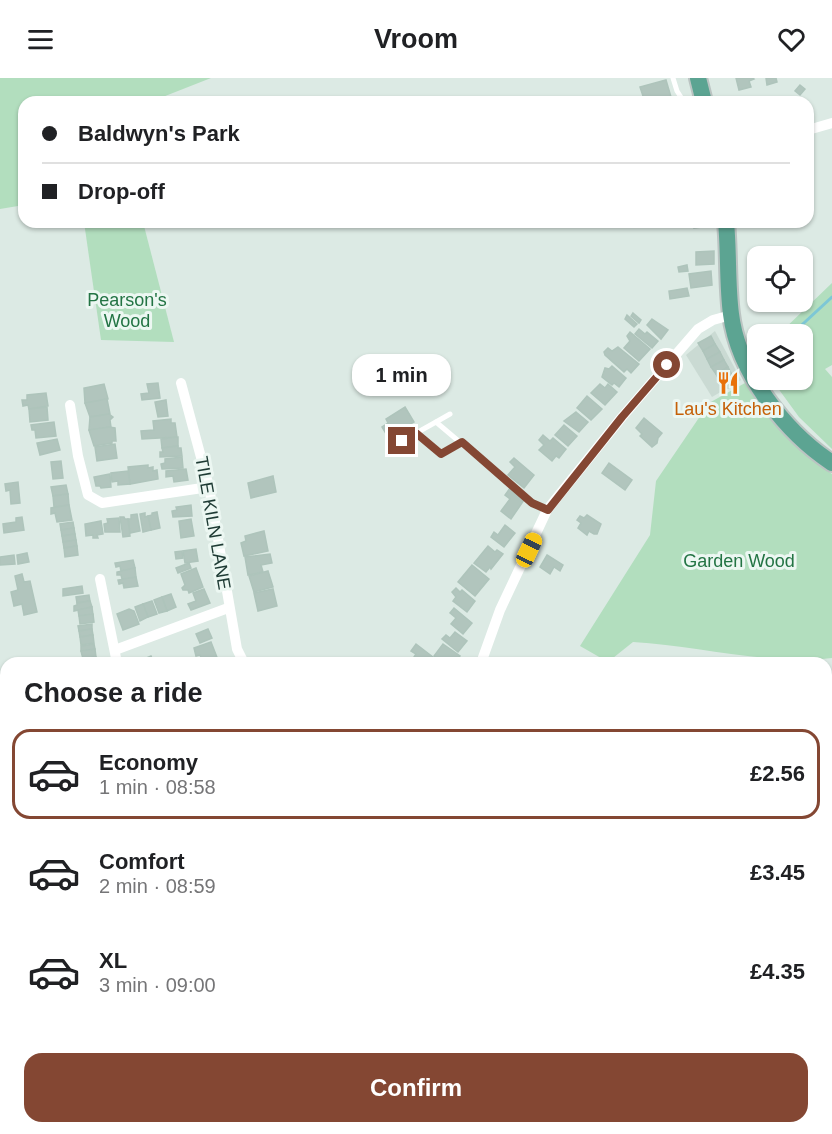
<!DOCTYPE html>
<html lang="en">
<head>
<meta charset="utf-8">
<style>
  body { margin:0; font-family:Arial,sans-serif; background:#f6f6f6; color:#202124; height:100vh; display:flex; flex-direction:column; font-size:22px; white-space:nowrap }
  * { box-sizing:border-box; margin:0 }
  p { font-size:20px; color:#757577 }
  .icon { flex:none; width:33px; height:33px; fill:none; stroke:currentColor; stroke-width:2; stroke-linecap:round; stroke-linejoin:round }
  .map { position:relative; flex:1; overflow:hidden }
  .details { position:absolute; left:0px; top:579px; width:832px; height:477px; display:flex; flex-direction:column; background:#fff; border-radius:18px 18px 0 0; box-shadow:0 2px 4px #0004 }
  .details>* { flex:none }
  .banner { position:absolute; left:18px; top:18px; width:796px; height:132px; border-radius:18px; box-shadow:0 2px 4px #0004; display:grid; align-content:center; height:132px; padding:0 24px; background:#fff }
  .fabs { position:absolute; left:747px; top:168px; display:grid; gap:12px }
  .fabs a { display:grid; place-items:center; width:66px; height:66px; border-radius:12px; background:#fff; box-shadow:0 2px 4px #0004; font-size:30px }
  .end { position:absolute; width:27px; height:27px; margin:-14px; border:8px solid #844733; background:#fff; box-shadow:0 0 0 3px #fff }
  .from { border-radius:50% }
  .bubble { position:absolute; height:42px; border-radius:18px; background:#fff; box-shadow:0 2px 4px #0004; font-size:20px; font-weight:700; line-height:42px; text-align:center }
  .car { position:absolute; width:18px; height:36px; margin:-18px -9px; border-radius:8px; box-shadow:0 0 4px 2px #0007; background:linear-gradient(#f5c518 24%,#345 0 40%,#f5c518 0 76%,#345 0 86%,#f5c518 0) }
  .banner b { display:flex; align-items:center; gap:21px; height:57px; font-size:22px }
  .banner b+b { border-top:2px solid #e0e0e0 }
  .banner i { width:15px; height:15px; background:#202124 }
  ul { padding:0; list-style:none }
  li { display:flex; align-items:center; gap:18px; height:90px; margin:0 12px 9px; padding:0 12px; border:3px solid transparent; border-radius:18px }
  li div { flex:1 }
  li b { display:block; font-size:22px }
  li em { font-style:normal; font-weight:700 }
  li.selected { border-color:#844733 }
  li>.icon { width:54px; height:54px; stroke-width:1.5 }
  h2 { padding:0 24px; font-size:27px; line-height:72px }
  .cta { display:flex; gap:12px; margin-top:auto; padding:12px 24px }
  .cta a { flex:1; height:69px; border-radius:18px; background:#844733; color:#fff; font-size:24px; font-weight:700; line-height:69px; text-align:center }
  header { display:flex; justify-content:space-between; align-items:center; height:78px; padding:0 24px; background:#fff; font-size:27px; font-weight:700 }
  .map>svg:first-child { display:block }
</style>
</head>
<body>
<header><svg class="icon" aria-label="menu" viewBox="0 0 24 24"><path d="M4 6h16M4 12h16M4 18h16"/></svg>Vroom<svg class="icon" aria-label="heart" viewBox="0 0 24 24"><path d="M12 20l-8-8c-3-5 5-10 8-4 3-6 11-1 8 4z"/></svg></header>
<div class="map">
<svg width="832" height="1056" viewBox="0 0 832 1056">
  <rect width="100%" height="100%" fill="#dceae4"/>
  <polygon fill="#cadad3" points="715,253 741,302 712,319 686,277"/>
  <g fill="#b2debe">
    <polygon points="0,0 211,0 150,24 24,24 24,127 0,131"/>
    <polygon points="84,144 143,144 174,264 101,262"/>
    <polygon points="832,205 832,287 825,291 832,299 832,371 799,339 772,302 802,302 802,256 779,256"/>
    <path d="M745 305C769 340 796 372 832 396V580C766 587 699 568 633 564L608 584 580 568 650 457 656 403 709 325Z"/>
    <polygon points="827,639 832,646 832,680 827,685"/>
    <polygon points="832,699 832,730 827,723 827,703"/>
    <polygon points="826,743 832,750 832,792 827,796"/>
    <polygon points="832,865 832,931 827,925 826,870"/>
    <polygon points="0,964 6,970 6,1050 224,1050 227,1056 0,1056"/>
    <polygon points="832,1038 832,1056 809,1056 816,1050 826,1050 827,1042"/>
  </g>
  <g fill="none" stroke-linecap="round" stroke-linejoin="round">
    <g stroke="#7dc7d6" stroke-width="3">
      <polyline points="792,256 832,219"/>
      <polyline points="756,287 758,287"/>
    </g>
  </g>
  <g fill="#b1c5bd" stroke="#aec4bb" stroke-width="1.5">
    <polygon points="736,0 753,0 754,1 749,3 751,9 739,12"/>
    <polygon points="766,0 776,0 777,4 767,7"/>
    <polygon points="666,2 671,19 655,24 645,24 640,9"/>
    <polygon points="800,7 805,11 800,17 795,13"/>
    <polygon points="694,144 710,144 711,148 694,150"/>
    <polygon points="714,173 714,186 696,187 696,174"/>
    <polygon points="687,187 688,193 679,194 678,189"/>
    <polygon points="711,193 712,207 691,210 689,196"/>
    <polygon points="687,210 689,218 670,221 669,213"/>
    <polygon points="633,235 641,242 639,245 631,238"/>
    <polygon points="627,237 637,246 634,249 625,241"/>
    <polygon points="652,241 668,252 661,261 647,247"/>
    <polygon points="639,251 645,256 647,254 658,263 652,270 635,256"/>
    <polygon points="630,254 650,271 639,283 624,270 630,263 627,258"/>
    <polygon points="711,258 715,266 703,273 698,265"/>
    <polygon points="715,266 720,274 707,281 703,273"/>
    <polygon points="618,269 639,286 631,295 627,291 624,294 605,277 604,274 608,270 612,273"/>
    <polygon points="720,274 724,282 711,289 707,281"/>
    <polygon points="724,282 728,289 716,296 711,289"/>
    <polygon points="612,288 626,300 619,309 614,305 612,307 602,299 605,290 609,291"/>
    <polygon points="728,289 732,297 720,304 716,296"/>
    <polygon points="732,297 737,305 724,312 720,304"/>
    <polygon points="158,305 160,320 142,322 141,316 149,315 147,306"/>
    <polygon points="104,306 108,321 85,325 84,310"/>
    <polygon points="600,306 605,310 608,306 617,314 605,327 591,315"/>
    <polygon points="46,315 48,328 29,331 28,327 23,328 22,322 27,322 27,317"/>
    <polygon points="587,318 602,331 591,342 577,330"/>
    <polygon points="107,321 110,336 90,339 85,325"/>
    <polygon points="166,322 168,338 158,339 155,324"/>
    <polygon points="47,329 48,342 30,344 29,331"/>
    <polygon points="405,329 414,344 388,359 382,349 388,345 386,341"/>
    <polygon points="576,334 588,344 579,354 564,343"/>
    <polygon points="109,336 113,339 110,342 111,349 89,352 90,339"/>
    <polygon points="644,340 662,355 658,360 657,365 652,369 640,358 642,356 636,350"/>
    <polygon points="171,341 171,345 175,345 177,359 142,361 141,353 154,352 153,343"/>
    <polygon points="54,344 56,358 36,360 35,352 32,352 31,347"/>
    <polygon points="564,347 577,358 568,368 555,357"/>
    <polygon points="109,349 115,350 116,363 112,363 112,365 94,368 89,352"/>
    <polygon points="543,357 550,363 553,360 566,371 559,380 556,378 552,383 539,372 544,367 539,362"/>
    <polygon points="178,359 178,368 162,370 161,361"/>
    <polygon points="57,361 60,372 40,377 37,365"/>
    <polygon points="115,366 117,380 97,383 95,369"/>
    <polygon points="178,368 178,370 181,370 182,378 160,379 160,374 163,374 162,370"/>
    <polygon points="182,379 183,390 162,391 161,386 165,385 165,381"/>
    <polygon points="514,380 534,397 524,410 508,397 515,389 510,384"/>
    <polygon points="61,383 63,400 53,401 51,384"/>
    <polygon points="609,385 632,402 625,412 602,395"/>
    <polygon points="148,387 148,390 153,389 153,393 157,392 158,401 130,406 128,389"/>
    <polygon points="186,391 188,402 174,404 173,398 166,399 166,393"/>
    <polygon points="128,393 130,406 118,407 118,403 112,404 111,395"/>
    <polygon points="110,396 111,409 101,410 100,408 96,408 94,399"/>
    <polygon points="273,398 276,414 251,420 248,405"/>
    <polygon points="18,404 20,425 11,426 10,412 6,413 5,406"/>
    <polygon points="66,407 68,416 53,418 51,409"/>
    <polygon points="510,410 524,422 511,441 501,433 510,421 505,417"/>
    <polygon points="68,416 69,427 54,429 53,418"/>
    <polygon points="69,427 72,442 57,444 55,435 51,436 51,430"/>
    <polygon points="191,427 192,438 173,439 172,433 177,432 176,429"/>
    <polygon points="157,434 160,450 151,452 148,438 152,437 152,435"/>
    <polygon points="145,435 145,439 148,438 151,452 143,454 140,436"/>
    <polygon points="137,436 140,453 130,455 128,441 131,441 131,437"/>
    <polygon points="587,437 601,446 597,456 594,456 589,453 587,457 578,450 581,445 577,442 580,438 584,440"/>
    <polygon points="22,439 24,452 4,455 3,446 16,444 16,440"/>
    <polygon points="120,439 124,439 125,441 128,441 130,458 123,459"/>
    <polygon points="119,440 120,454 105,454 104,446 108,445 107,441"/>
    <polygon points="191,441 194,458 181,460 179,443"/>
    <polygon points="101,443 103,456 97,457 98,460 93,460 93,457 86,458 85,446"/>
    <polygon points="73,444 74,450 61,452 60,446"/>
    <polygon points="505,447 515,455 504,469 491,459 494,454 498,457"/>
    <polygon points="74,450 75,456 62,458 61,452"/>
    <polygon points="264,453 268,473 244,478 241,465 246,463 245,458"/>
    <polygon points="75,456 76,462 63,464 62,458"/>
    <polygon points="76,462 77,468 64,470 63,464"/>
    <polygon points="77,468 78,477 65,479 64,470"/>
    <polygon points="488,468 495,474 497,472 503,476 491,491 490,489 486,494 474,485"/>
    <polygon points="196,471 198,483 185,485 183,473"/>
    <polygon points="182,473 183,480 176,481 175,474"/>
    <polygon points="27,475 29,484 18,486 17,477"/>
    <polygon points="270,476 272,485 261,487 263,494 248,497 245,479"/>
    <polygon points="14,477 15,486 0,487 0,479"/>
    <polygon points="547,477 563,487 560,493 554,489 550,496 540,489"/>
    <polygon points="133,482 135,490 121,493 120,488 116,489 115,485"/>
    <polygon points="189,485 191,490 178,495 176,490"/>
    <polygon points="472,487 489,501 475,518 458,504"/>
    <polygon points="135,490 136,499 122,501 121,497 117,497 117,494"/>
    <polygon points="196,490 203,509 189,515 188,512 183,512 182,510 185,507 181,496"/>
    <polygon points="268,493 273,509 254,514 249,498"/>
    <polygon points="22,496 24,504 30,503 37,534 24,537 22,526 14,528 11,514 18,512 15,498"/>
    <polygon points="136,499 138,508 124,510 123,505 119,506 118,502"/>
    <polygon points="82,508 83,515 63,518 63,511"/>
    <polygon points="456,510 460,514 462,512 475,523 467,534 453,523 456,519 452,514"/>
    <polygon points="204,511 210,525 191,532 188,526 196,523 193,515"/>
    <polygon points="273,511 277,528 258,533 254,515"/>
    <polygon points="171,516 176,529 167,533 162,519"/>
    <polygon points="89,517 90,523 77,525 76,519"/>
    <polygon points="162,519 167,533 159,535 154,522"/>
    <polygon points="90,523 92,529 74,533 74,528 77,527 77,525"/>
    <polygon points="152,523 157,536 148,539 143,526"/>
    <polygon points="143,526 148,539 140,543 135,529"/>
    <polygon points="92,529 93,537 79,538 78,532"/>
    <polygon points="454,530 472,545 463,556 451,546 456,540 450,535"/>
    <polygon points="129,531 134,533 139,546 123,552 117,536"/>
    <polygon points="93,536 94,544 80,546 79,538"/>
    <polygon points="92,546 92,551 79,553 78,548"/>
    <polygon points="92,551 93,557 80,559 79,553"/>
    <polygon points="208,551 212,560 200,565 196,556"/>
    <polygon points="455,554 467,563 458,574 442,561 446,557 450,560"/>
    <polygon points="93,557 94,565 81,567 80,559"/>
    <polygon points="211,564 218,582 203,585 200,577 196,578 194,570"/>
    <polygon points="94,566 95,571 81,573 81,568"/>
    <polygon points="416,566 433,579 428,585 416,585 412,582 416,576 411,573"/>
    <polygon points="443,566 460,578 455,585 444,585 434,578"/>
    <polygon points="95,571 96,579 83,581 81,573"/>
    <polygon points="151,578 154,585 143,585 142,582"/>
    <polygon points="96,579 97,585 83,585 83,581"/>
    <polygon points="6,613 6,643 0,646 0,615"/>
  </g>
  <g fill="none" stroke-linecap="round" stroke-linejoin="round">
    <g stroke="#bbc4c2" stroke-width="20">
      <g id="primary">
        <polyline points="698,0 704,24"/>
        <path d="M726 144C729 175 727 206 731 236 738 294 785 354 832 385"/>
      </g>
    </g>
    <g stroke="#fff" stroke-width="5">
      <polyline points="673,0 677,13 684,24"/>
      <polyline points="436,344 450,336"/>
      <polyline points="416,355 441,376 462,364"/>
      <polyline points="402,363 436,344 532,425 547,432"/>
      <polyline points="0,663 6,661"/>
    </g>
    <g stroke="#fff" stroke-width="10">
      <polyline points="808,52 832,45"/>
      <polyline points="181,305 209,409 237,571 244,585"/>
      <polyline points="70,327 78,378 88,417 102,425 209,409"/>
      <polyline points="100,501 117,585"/>
      <polyline points="115,572 228,530"/>
      <polyline points="481,585 500,532 547,432 622,339 698,251 713,242 731,237"/>
      <polyline points="632,1050 637,1056"/>
      <polyline points="535,1056 538,1050"/>
    </g>
    <use href="#primary" stroke="#5ca492" stroke-width="16"/>
  </g>
  <g fill="none" stroke-linecap="round" stroke-linejoin="round">
    <polyline stroke="#844733" stroke-width="8" points="402,363 416,355 441,376 462,364 532,425 548,432 622,339 667,287"/>
  </g>
  <defs>
    <g id="restaurant-bare" transform="scale(1.8)"><path d="M-5-6h1v4h1v-4h1v4h1v-4h1v5L-1.5 .5V6h-2V.5L-5-1ZM5-6V6H3V1.5H1.5Q1.5-4 5-6Z" fill="#e8710a" stroke="#ecf7f2" stroke-width="2.5" paint-order="stroke"/></g>
  </defs>
  <g fill-rule="evenodd">
    <use href="#restaurant-bare" x="728" y="305"/>
  </g>
  <g text-anchor="middle" dominant-baseline="central" stroke-width="6" stroke-linejoin="round" paint-order="stroke">
    <g font-size="18" fill="#237444" stroke="#ecf7f2">
      <text x="127" y="222">Pearson's<tspan x="127" dy="21">Wood</tspan></text>
      <text x="739" y="483">Garden Wood</text>
    </g>
    <g font-size="18" fill="#c56008" stroke="#ecf7f2">
      <text x="728" y="331">Lau's Kitchen</text>
    </g>
    <g font-size="18" fill="#1d3a33" stroke="#ecf7f2">
      <text transform="translate(213 445) rotate(80)">TILE KILN LANE</text>
    </g>
  </g>
</svg>
<div class="fabs">
<a><svg class="icon" aria-label="locate" viewBox="0 0 24 24"><circle cx="12" cy="12" r="6"/><path d="M12 2v4M12 18v4M2 12h4M18 12h4"/></svg></a>
<a><svg class="icon" aria-label="layers" viewBox="0 0 24 24"><path d="M12 4l9 5-9 5-9-5zM3 14l9 5 9-5"/></svg></a>
</div>
<i class="end from" style="left:667px;top:287px"></i>
<i class="end" style="left:402px;top:363px"></i>
<div class="bubble" style="left:352px;top:276px;width:99px">1 min</div>
<i class="car" style="left:529px;top:472px;rotate:25deg"></i>
<div class="banner">
<b><i class="from"></i>Baldwyn's Park</b>
<b><i></i>Drop-off</b>
</div>
<section class="details">
<h2>Choose a ride</h2>
<ul>
<li class="selected"><svg class="icon" aria-label="car" viewBox="0 0 24 24"><path d="M5 17H2v-5l4-1 3-4h7l3 4 3 1v5h-3M9 17h6M6 11h13"/><circle cx="7" cy="17" r="2"/><circle cx="17" cy="17" r="2"/></svg><div><b>Economy</b><p>1 min · 08:58</p></div><em>£2.56</em></li>
<li><svg class="icon" aria-label="car" viewBox="0 0 24 24"><path d="M5 17H2v-5l4-1 3-4h7l3 4 3 1v5h-3M9 17h6M6 11h13"/><circle cx="7" cy="17" r="2"/><circle cx="17" cy="17" r="2"/></svg><div><b>Comfort</b><p>2 min · 08:59</p></div><em>£3.45</em></li>
<li><svg class="icon" aria-label="car" viewBox="0 0 24 24"><path d="M5 17H2v-5l4-1 3-4h7l3 4 3 1v5h-3M9 17h6M6 11h13"/><circle cx="7" cy="17" r="2"/><circle cx="17" cy="17" r="2"/></svg><div><b>XL</b><p>3 min · 09:00</p></div><em>£4.35</em></li>
</ul>
<div class="cta"><a>Confirm</a></div>
</section>
</div>
</body>
</html>
